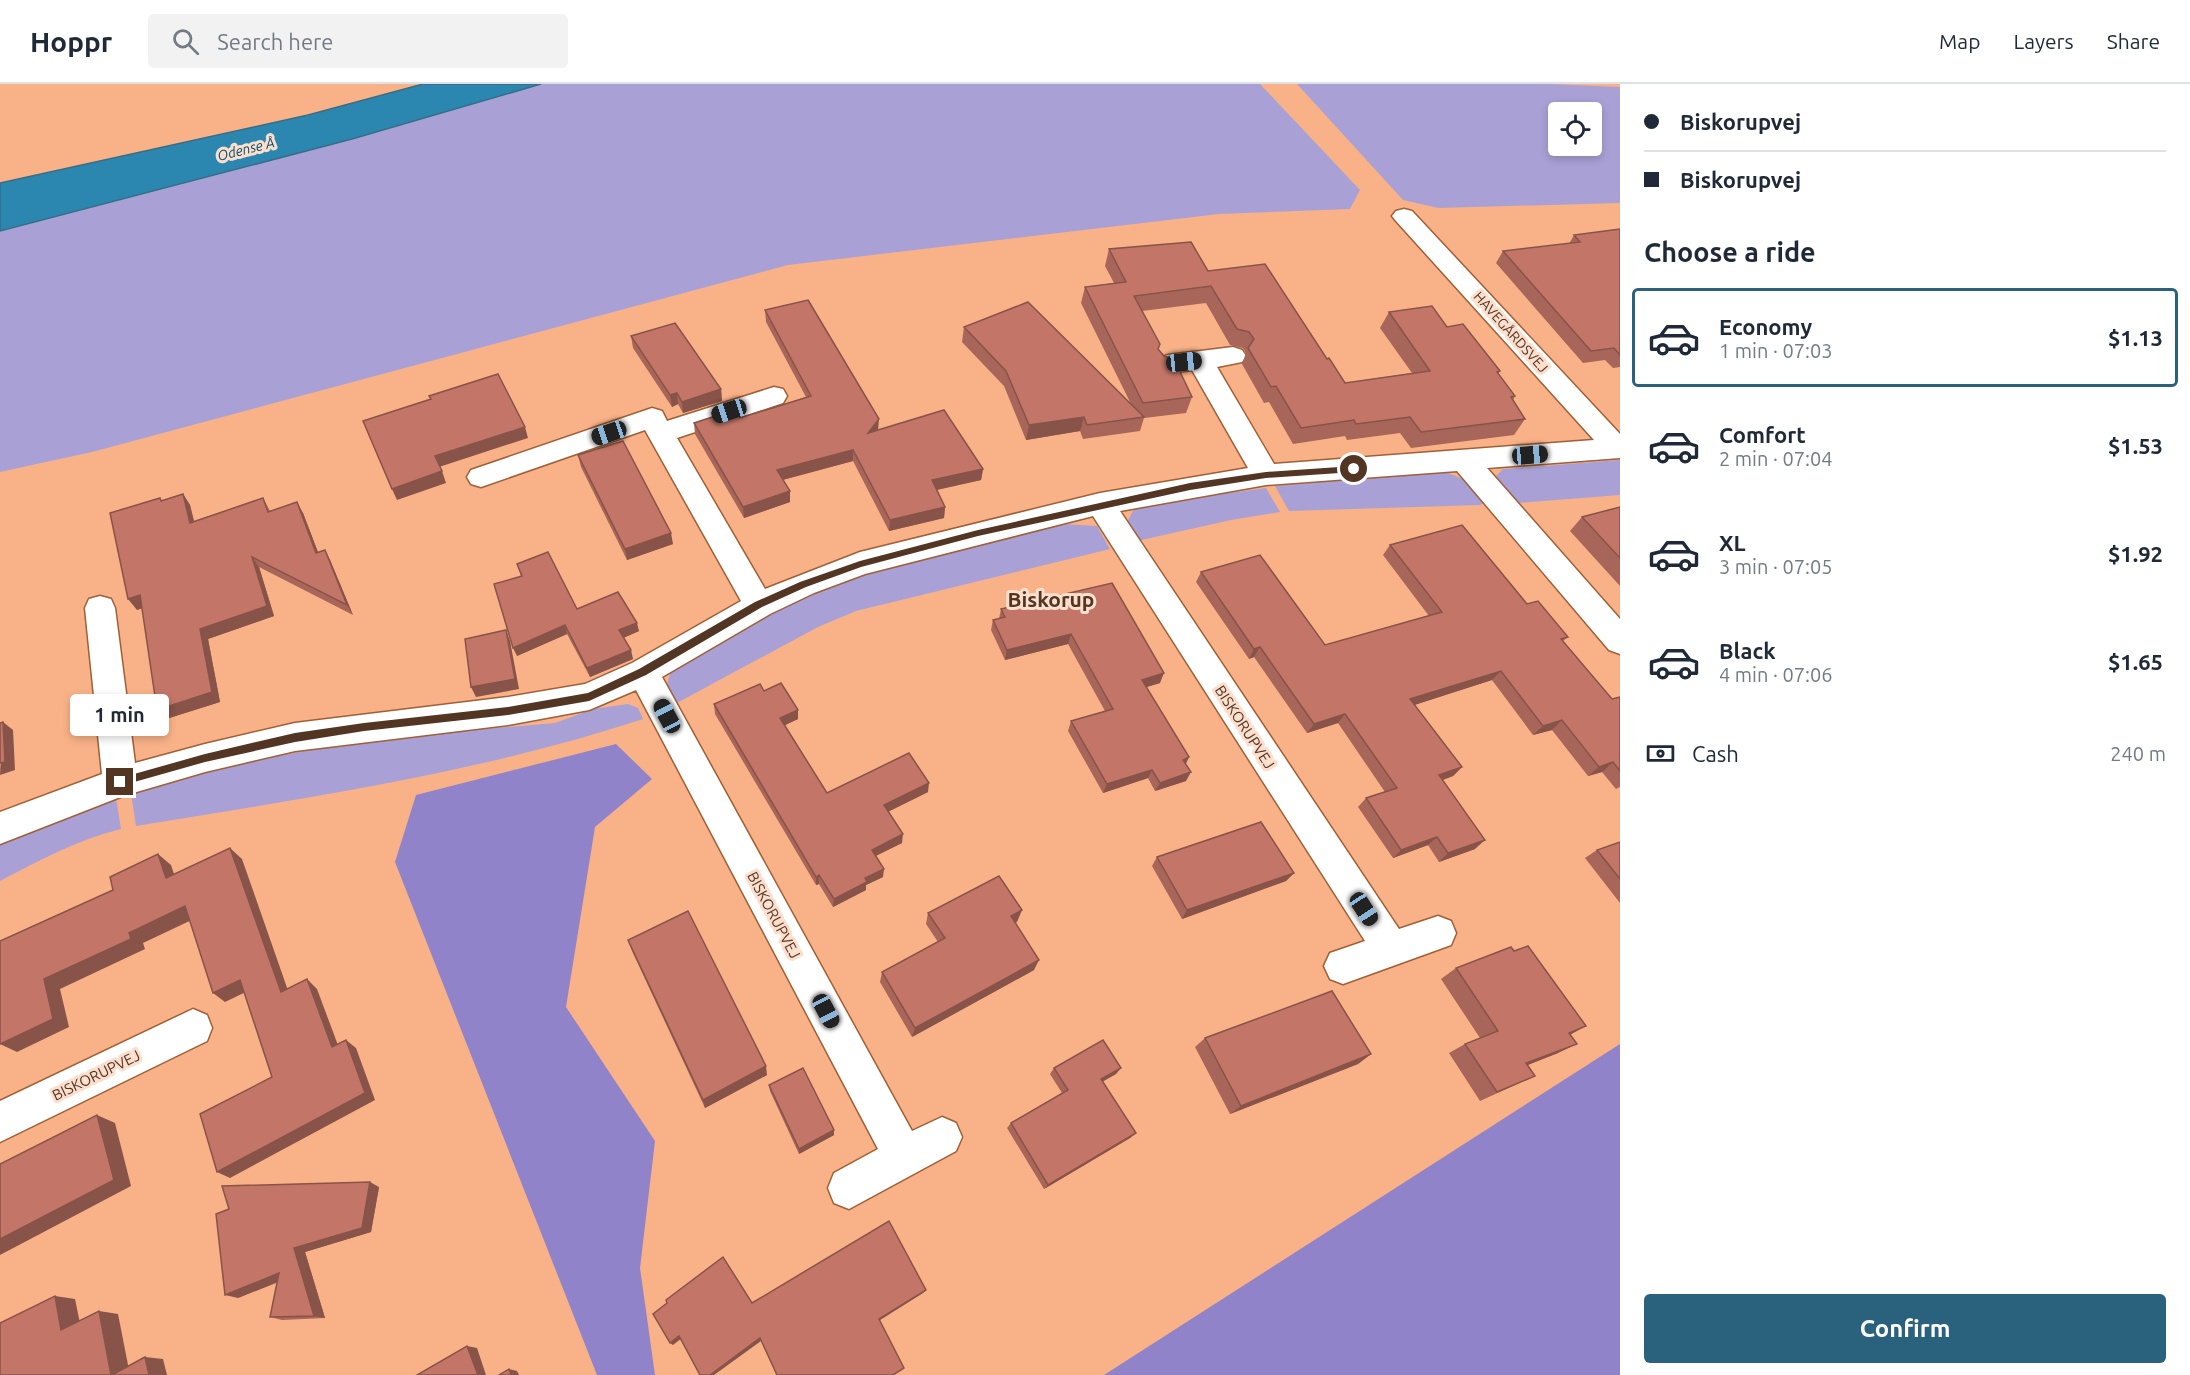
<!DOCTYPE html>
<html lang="en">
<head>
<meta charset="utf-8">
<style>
  body { margin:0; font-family:Ubuntu,sans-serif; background:#f2f2f3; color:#1f2937; height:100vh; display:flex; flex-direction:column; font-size:22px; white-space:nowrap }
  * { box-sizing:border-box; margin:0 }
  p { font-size:20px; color:#747a83 }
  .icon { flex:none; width:33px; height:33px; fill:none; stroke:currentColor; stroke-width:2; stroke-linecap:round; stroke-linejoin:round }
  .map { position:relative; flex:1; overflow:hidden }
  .panel { display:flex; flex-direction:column; background:#fff; width:570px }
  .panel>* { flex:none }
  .guide { display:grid; align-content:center; height:132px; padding:0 24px; background:#fff }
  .buttons { position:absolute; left:1548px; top:18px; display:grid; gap:12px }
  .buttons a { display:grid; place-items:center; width:54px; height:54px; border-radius:6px; background:#fff; box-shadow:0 3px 9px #0003; font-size:30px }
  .end { position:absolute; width:27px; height:27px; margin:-14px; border:8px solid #523523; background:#fff; box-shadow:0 0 0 3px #fff }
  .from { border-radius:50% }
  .bubble { position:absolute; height:42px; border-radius:6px; background:#fff; box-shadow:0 3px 9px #0003; font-size:20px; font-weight:700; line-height:42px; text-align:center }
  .car { position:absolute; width:18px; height:36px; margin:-18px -9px; border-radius:8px; box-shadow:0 0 4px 2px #0007; background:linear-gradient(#222 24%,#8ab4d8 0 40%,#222 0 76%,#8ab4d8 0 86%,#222 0) }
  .guide b { display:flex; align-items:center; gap:21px; height:57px; font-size:22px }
  .guide b+b { border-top:2px solid #e0e1e3 }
  .guide i { width:15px; height:15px; background:#1f2937 }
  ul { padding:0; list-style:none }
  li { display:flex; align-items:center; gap:18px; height:99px; margin:0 12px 9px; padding:0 12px; border:3px solid transparent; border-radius:6px }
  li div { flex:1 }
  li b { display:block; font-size:22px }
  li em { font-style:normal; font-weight:700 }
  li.selected { border-color:#2a617c }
  li>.icon { width:54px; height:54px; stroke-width:1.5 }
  h2 { padding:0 24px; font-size:27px; line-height:72px }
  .pay { display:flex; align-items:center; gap:15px; height:66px; padding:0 24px; font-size:22px }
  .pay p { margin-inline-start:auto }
  .primary-button { display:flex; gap:12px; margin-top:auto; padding:12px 24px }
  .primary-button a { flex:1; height:69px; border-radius:6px; background:#2a617c; color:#fff; font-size:24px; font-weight:700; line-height:69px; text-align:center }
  header { display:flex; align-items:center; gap:36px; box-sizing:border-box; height:84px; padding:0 30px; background:#fff; border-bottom:2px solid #e0e1e3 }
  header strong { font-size:28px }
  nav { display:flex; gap:33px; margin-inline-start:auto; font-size:21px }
  .search { width:420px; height:54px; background:#f2f2f3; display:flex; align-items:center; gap:15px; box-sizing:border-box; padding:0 21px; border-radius:6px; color:#747a83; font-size:22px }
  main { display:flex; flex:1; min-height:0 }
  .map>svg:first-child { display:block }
</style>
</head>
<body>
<header>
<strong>Hoppr</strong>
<div class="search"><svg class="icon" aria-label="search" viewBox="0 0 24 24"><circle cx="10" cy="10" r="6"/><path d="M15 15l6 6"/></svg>Search here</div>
<nav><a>Map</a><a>Layers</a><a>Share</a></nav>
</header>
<main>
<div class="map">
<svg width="1620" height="1291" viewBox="0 0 1620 1291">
  <rect width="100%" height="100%" fill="#f9b287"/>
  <g fill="#a9a1d6" fill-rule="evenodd">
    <polygon points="541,0 1260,0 1360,106 1350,125 1219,130 788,181 92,368 0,388 0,147 352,55"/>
    <path d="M1297 0H1550L1620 3V119L1438 124 1403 116ZM1558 28H1592V62H1558Z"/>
    <polygon points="1620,376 1620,411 1519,419 1515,418 1495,393 1503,385"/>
    <polygon points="1446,388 1465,396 1484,419 1480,421 1289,427 1275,402"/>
    <polygon points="1266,404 1280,428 1231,436 1137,457 1126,440 1134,425 1192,414"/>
    <path d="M1064 440 1097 442 1110 465 856 527 818 543 675 620 666 604 671 586C719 558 765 529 817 508 896 476 982 460 1064 440Z"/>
    <path d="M628 620 638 624 643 635C479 689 307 714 136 742L131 709 186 692 244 678 333 662 414 651 555 639 593 625Z"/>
    <path d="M116 714 121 745C77 756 40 776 0 797V759Z"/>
  </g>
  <g fill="#9083c9">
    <polygon points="616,660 652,695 595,743 566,923 655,1057 640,1184 655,1291 597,1291 395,778 416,711"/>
    <polygon points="1620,960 1620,1291 1104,1291"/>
  </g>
  <polygon fill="#2b87b0" stroke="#376e86" stroke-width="1.5" points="423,0 541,0 352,55 0,147 0,99 308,31"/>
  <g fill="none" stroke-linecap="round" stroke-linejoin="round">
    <g stroke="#a05f36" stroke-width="3">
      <g id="minor">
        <polygon points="1404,125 1412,127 1620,350 1620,374 1487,384 1620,535 1620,570 1609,566 1457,387 1266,401 1120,427 1399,845 1438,832 1451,837 1456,849 1451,861 1343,900 1330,895 1324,882 1330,869 1365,857 1093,432 865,490 814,509 770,530 662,593 912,1047 942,1033 956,1039 962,1053 956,1067 849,1125 834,1119 828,1104 834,1089 878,1065 636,606 589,626 508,641 295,667 205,688 123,712 0,760 0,728 102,690 85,524 89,515 100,512 111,515 115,524 135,679 205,660 295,639 508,613 585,600 632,579 741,517 645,346 481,403 471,400 467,393 471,386 652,324 662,327 667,337 774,303 783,305 787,312 783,319 677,354 765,505 860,468 1100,409 1248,384 1192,286 1168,289 1159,286 1155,280 1159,274 1168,271 1233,263 1242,266 1246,272 1242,278 1217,283 1274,380 1594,356 1396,137 1392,132 1396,127"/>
        <polygon points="193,925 207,931 212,944 207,957 0,1058 0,1017"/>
      </g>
    </g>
    <use href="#minor" fill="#fff" fill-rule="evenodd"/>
  </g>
  <g fill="#a86559">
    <polygon points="1620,145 1620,283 1613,284 1605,276 1583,279 1496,179 1503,167 1569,160 1574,151"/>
    <polygon points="1109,165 1208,187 1327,275 1345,299 1412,289 1380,244 1389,228 1447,243 1500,287 1498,290 1515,312 1513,316 1525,335 1514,351 1411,364 1400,349 1347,356 1345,352 1293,360 1269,318 1264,319 1242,280 1246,269 1243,264 1230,261 1206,219 1142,227 1158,265 1192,313 1186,329 1144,334 1140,347 1083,355 1080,347 1026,356 1004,302 962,258 964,243 1130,318 1081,219 1085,203 1114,199 1105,182"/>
    <polygon points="765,226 878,346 983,385 981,396 937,406 945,423 944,434 889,447 853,377 783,396 790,407 790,418 744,434 695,350 694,339 740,334 806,313 766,238"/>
    <polygon points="631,252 721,305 722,317 683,329 678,320 672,323 633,264"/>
    <polygon points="578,371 673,460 627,476 581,383"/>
    <polygon points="183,410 190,421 194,437 263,414 270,427 303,429 318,468 330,476 353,531 259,483 274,532 208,555 220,618 166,635 142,524 137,526 160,414 162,417"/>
    <polygon points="1620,423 1620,502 1570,447 1582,433"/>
    <polygon points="1390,461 1527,520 1568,553 1563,557 1612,615 1620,613 1620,703 1616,705 1602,688 1588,692 1552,646 1533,651 1492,596 1414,621 1462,683 1453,692 1443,696 1475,765 1439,778 1428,761 1393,774 1358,723 1366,714 1385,708 1338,639 1307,649 1254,573 1249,575 1196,498 1201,488 1325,561 1429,532 1383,471"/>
    <polygon points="517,480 577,525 639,547 623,554 633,575 590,593 567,550 517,572 521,492"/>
    <polygon points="1112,499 1160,599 1146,603 1189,673 1186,680 1186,697 1155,707 1148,694 1103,709 1068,647 1071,637 1105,627 1068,560 1005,576 991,546 993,536 999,535 1001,525"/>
    <polygon points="764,607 798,626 798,635 785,641 827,709 928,708 888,728 902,759 876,772 883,793 866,801 866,806 833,823 819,800 816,801 715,630 714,620"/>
    <polygon points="1620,758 1620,819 1585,774 1597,766"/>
    <polygon points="1157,773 1294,789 1286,797 1182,835 1152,782"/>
    <polygon points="928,829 1017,838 1015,838 1034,886 912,953 880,898 882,888 938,858 926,840"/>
    <polygon points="628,856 767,991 705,1024 632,867"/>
    <polygon points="1456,884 1570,951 1558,969 1528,981 1535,992 1480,1017 1449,969 1465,960 1480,954 1441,895"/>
    <polygon points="1205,954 1371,970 1358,980 1230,1030 1195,963"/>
    <polygon points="1054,984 1116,990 1102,998 1136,1049 1130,1054 1044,1105 1007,1044 1011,1039 1062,1009 1050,990"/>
    <polygon points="769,1001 834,1046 834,1051 799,1070 770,1007"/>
    <polygon points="379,1103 371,1148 305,1168 325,1234 282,1236 270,1233 277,1198 238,1214"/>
  </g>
  <g fill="#885348">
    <polygon points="721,305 722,317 683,329 682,318"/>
    <polygon points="677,309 678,320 672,323 670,311"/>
    <polygon points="1084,333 1080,347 1026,356 1029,341"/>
    <polygon points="879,335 878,347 868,349"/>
    <polygon points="525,343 528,354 439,383 435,372"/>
    <polygon points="853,366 853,377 778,397 777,386"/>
    <polygon points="983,385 981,396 931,407 932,396"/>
    <polygon points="442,387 446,399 397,416 392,405"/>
    <polygon points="790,407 790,418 744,434 743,423"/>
    <polygon points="183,410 190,421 197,450 190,439"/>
    <polygon points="297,418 303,429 322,479 316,469"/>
    <polygon points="945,423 944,434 889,447 890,436"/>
    <polygon points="671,449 673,460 627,476 625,465"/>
    <polygon points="325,466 330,476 353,531 347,521"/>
    <polygon points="252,473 259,483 274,532 208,555 220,618 166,635 157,626 200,545"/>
    <polygon points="140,511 148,522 137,526 128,515"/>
    <polygon points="637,539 639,547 621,555 619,546"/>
    <polygon points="565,541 567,550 517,572 513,564"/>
    <polygon points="506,546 510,557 519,605 476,613 471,603"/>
    <polygon points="1071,550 1068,560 1005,576 1007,566"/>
    <polygon points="1260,563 1254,573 1249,575 1254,565"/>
    <polygon points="631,566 633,575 590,593 587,584"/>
    <polygon points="1501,587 1492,596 1402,625 1410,615"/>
    <polygon points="1164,589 1160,599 1137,606 1142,596"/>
    <polygon points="798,626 798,635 781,643 780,634"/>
    <polygon points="1345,630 1338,639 1307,649 1314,640"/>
    <polygon points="1562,636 1552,646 1533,651 1543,642"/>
    <polygon points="3,638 13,646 15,686 0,691"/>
    <polygon points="1189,673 1184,682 1183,676"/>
    <polygon points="1613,678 1602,688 1588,692 1599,683"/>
    <polygon points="1462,683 1453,692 1431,700 1439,691"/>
    <polygon points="1152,686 1148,694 1103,709 1107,700"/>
    <polygon points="1191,688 1186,697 1155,707 1160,699"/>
    <polygon points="929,699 928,708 883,730 884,721"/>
    <polygon points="903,750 902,759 871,774 872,766"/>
    <polygon points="1437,753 1428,761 1393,774 1401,766"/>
    <polygon points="1485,756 1475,765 1439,778 1448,769"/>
    <polygon points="230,764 242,775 292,918 281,908"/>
    <polygon points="158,770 171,781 179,805 166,794"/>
    <polygon points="884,785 883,793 866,801 866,806 833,823 834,815 865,794"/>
    <polygon points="1294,789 1286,797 1182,835 1187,826"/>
    <polygon points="819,791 819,800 816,801 816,793"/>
    <polygon points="185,822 198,833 143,859 145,865 60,905 69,943 17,968 0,960 44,895 129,849"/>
    <polygon points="1022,826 1017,838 1007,843 1011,832"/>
    <polygon points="1039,876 1034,886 912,953 915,944"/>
    <polygon points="307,895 317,905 342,972 332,963"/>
    <polygon points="240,896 252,905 225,918 213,909"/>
    <polygon points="1586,942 1568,952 1569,949"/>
    <polygon points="346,956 356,964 375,1016 230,1094 217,1088"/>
    <polygon points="1577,960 1558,969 1509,988 1526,979"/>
    <polygon points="1371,970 1358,980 1230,1030 1241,1022"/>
    <polygon points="766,982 767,991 705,1024 703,1016"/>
    <polygon points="1121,984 1116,990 1096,1001 1101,995"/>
    <polygon points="97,1031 115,1039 131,1102 0,1171 0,1155"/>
    <polygon points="834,1046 834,1051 799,1070 799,1065"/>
    <polygon points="1136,1049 1130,1054 1044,1105 1048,1101"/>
    <polygon points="370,1098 379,1103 371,1148 305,1168 325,1234 314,1232 294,1164"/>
    <polygon points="279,1189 291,1193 238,1214 225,1211"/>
    <polygon points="926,1206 923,1209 877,1238 879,1235"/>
    <polygon points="55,1212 75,1215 82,1249 61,1246"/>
    <polygon points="99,1227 118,1230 130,1291 111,1291"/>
    <polygon points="679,1252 682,1254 673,1261 670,1259"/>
    <polygon points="760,1254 761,1257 714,1291 710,1291"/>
    <polygon points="467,1262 477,1264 486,1291 478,1291"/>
    <polygon points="145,1273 163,1275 167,1291 149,1291"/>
    <polygon points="509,1285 517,1287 519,1291 511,1291"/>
  </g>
  <g fill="#c37667" stroke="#885348" stroke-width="1.5">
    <polygon points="1620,145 1620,271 1614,264 1591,267 1503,167 1580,158 1574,151"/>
    <polygon points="1191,158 1208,187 1265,180 1327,275 1329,274 1345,299 1430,287 1389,228 1432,222 1447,243 1463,240 1500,287 1497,288 1515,312 1511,313 1525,335 1421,348 1410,333 1356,340 1354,336 1301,344 1276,302 1271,303 1248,264 1254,255 1249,248 1237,245 1211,202 1134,212 1160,260 1158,265 1164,272 1174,275 1192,313 1143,319 1085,203 1126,198 1109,165"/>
    <polygon points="808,216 879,335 868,349 944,326 983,385 932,396 945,423 890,436 853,366 777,386 790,407 743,423 694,339 734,326 740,334 811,312 765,226"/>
    <polygon points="1028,218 1144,333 1087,341 1084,333 1029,341 1006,287 964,243"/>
    <polygon points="675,239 721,305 682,318 677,309 670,311 631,252"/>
    <polygon points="498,290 525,343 435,372 442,387 392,405 363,337 431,315 429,312"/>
    <polygon points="623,357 671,449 625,465 578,371"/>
    <polygon points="183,410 190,439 263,414 268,428 297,418 316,469 325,466 347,521 252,473 267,522 200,545 212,608 157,626 140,511 128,515 110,429 160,414 161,417"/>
    <polygon points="1620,423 1620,474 1582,433"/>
    <polygon points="1462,441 1527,520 1538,517 1568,553 1561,555 1612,615 1620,613 1620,687 1613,678 1599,683 1562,636 1543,642 1501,587 1410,615 1462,683 1439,691 1485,756 1448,769 1437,753 1401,766 1366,714 1397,704 1345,630 1314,640 1260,563 1254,565 1201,488 1260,471 1325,561 1442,528 1390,461"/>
    <polygon points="548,468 577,525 618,508 637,539 619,546 631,566 587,584 565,541 513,564 494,500 522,492 517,480"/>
    <polygon points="1112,499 1164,589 1142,596 1189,673 1183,676 1191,688 1160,699 1152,686 1107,700 1071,637 1113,625 1071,550 1007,566 993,536 1005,533 1001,525"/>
    <polygon points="506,546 515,595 471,603 465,555"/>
    <polygon points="781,599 798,626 780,634 827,709 909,669 929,699 884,721 903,750 872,766 884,785 865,794 867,798 834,815 819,791 816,793 714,620 760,600 764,607"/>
    <polygon points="3,638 5,678 0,679 0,639"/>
    <polygon points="1261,738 1294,789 1187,826 1157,773"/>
    <polygon points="1620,758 1620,795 1597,766"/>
    <polygon points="230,764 281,908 307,895 332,963 346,956 365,1009 217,1088 200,1030 272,993 240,896 213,909 185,822 129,849 131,855 44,895 53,935 0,960 0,857 113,806 110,793 158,770 166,794"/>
    <polygon points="999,792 1022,826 1011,832 1039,876 915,944 882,888 945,854 928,829"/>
    <polygon points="688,827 766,982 703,1016 628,856"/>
    <polygon points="1528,862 1586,942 1569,949 1577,960 1526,979 1535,992 1497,1008 1465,960 1498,947 1456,884 1511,863 1514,867"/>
    <polygon points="1332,907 1371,970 1241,1022 1205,954"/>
    <polygon points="1103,956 1121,984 1101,995 1136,1049 1048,1101 1011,1039 1068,1006 1054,984"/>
    <polygon points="803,984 834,1046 799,1065 769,1001"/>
    <polygon points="97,1031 114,1096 0,1155 0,1080"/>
    <polygon points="370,1098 362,1144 294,1164 314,1232 270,1233 279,1189 225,1211 216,1130 229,1125 222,1102"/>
    <polygon points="889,1137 926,1206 879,1235 904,1284 893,1291 777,1291 760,1254 710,1291 700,1291 679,1252 670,1259 653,1230 667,1219 666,1216 723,1173 752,1219"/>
    <polygon points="55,1212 61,1246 99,1227 111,1291 0,1291 0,1239"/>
    <polygon points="467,1262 478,1291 417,1291"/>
    <polygon points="145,1273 149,1291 112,1291"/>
    <polygon points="509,1285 511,1291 499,1291"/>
  </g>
  <polygon fill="#523523" points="1354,382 1359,385 1354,388 1266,394 1190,406 978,452 861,483 806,503 762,523 646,591 589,617 508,631 364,647 295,658 205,678 120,702 115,698 120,694 205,670 295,649 364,639 508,623 588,609 639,585 755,518 800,498 860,477 978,446 1190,399 1266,388"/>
  <g text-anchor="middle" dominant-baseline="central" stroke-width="6" stroke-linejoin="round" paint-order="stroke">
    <g font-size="14" font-style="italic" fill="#044f6c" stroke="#fcdecd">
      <text transform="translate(246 65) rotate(-14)">Odense Å</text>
    </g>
    <g font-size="14" fill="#523523" stroke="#fcdecd">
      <text transform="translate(1511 248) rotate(48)">HAVEGÅRDSVEJ</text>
    </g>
    <g font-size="15" fill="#523523" stroke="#fcdecd">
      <text transform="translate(1245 643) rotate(57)">BISKORUPVEJ</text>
      <text transform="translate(774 831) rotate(62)">BISKORUPVEJ</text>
      <text transform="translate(96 991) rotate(-26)">BISKORUPVEJ</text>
    </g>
    <g font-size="21" font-weight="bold" fill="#523523" stroke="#fcdecd">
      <text x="1051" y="515">Biskorup</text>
    </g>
  </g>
</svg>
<div class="buttons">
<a><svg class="icon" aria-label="locate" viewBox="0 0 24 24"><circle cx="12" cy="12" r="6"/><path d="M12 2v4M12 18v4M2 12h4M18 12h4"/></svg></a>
</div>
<i class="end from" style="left:1354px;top:385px"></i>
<i class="end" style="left:120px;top:698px"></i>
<div class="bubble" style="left:70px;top:610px;width:99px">1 min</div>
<i class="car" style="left:1184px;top:278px;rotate:84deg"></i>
<i class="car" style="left:729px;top:327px;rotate:252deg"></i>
<i class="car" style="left:609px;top:349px;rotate:251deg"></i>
<i class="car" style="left:1530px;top:371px;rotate:85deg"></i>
<i class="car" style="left:667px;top:632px;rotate:332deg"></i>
<i class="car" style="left:1364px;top:825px;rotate:147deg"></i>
<i class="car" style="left:826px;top:927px;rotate:152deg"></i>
</div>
<section class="panel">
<div class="guide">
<b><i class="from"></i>Biskorupvej</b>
<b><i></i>Biskorupvej</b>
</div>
<h2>Choose a ride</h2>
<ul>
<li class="selected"><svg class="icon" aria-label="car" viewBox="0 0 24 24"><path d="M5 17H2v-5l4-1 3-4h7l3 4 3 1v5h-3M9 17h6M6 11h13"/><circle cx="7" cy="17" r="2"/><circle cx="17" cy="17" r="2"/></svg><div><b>Economy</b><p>1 min · 07:03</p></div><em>$1.13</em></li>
<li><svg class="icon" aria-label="car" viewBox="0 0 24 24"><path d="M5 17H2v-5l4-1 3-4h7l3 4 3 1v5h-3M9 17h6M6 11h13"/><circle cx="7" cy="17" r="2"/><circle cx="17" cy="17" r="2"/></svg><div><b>Comfort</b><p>2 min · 07:04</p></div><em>$1.53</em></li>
<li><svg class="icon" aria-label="car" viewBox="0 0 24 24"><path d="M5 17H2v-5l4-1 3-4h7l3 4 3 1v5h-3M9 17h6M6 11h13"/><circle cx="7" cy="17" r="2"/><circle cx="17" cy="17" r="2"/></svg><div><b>XL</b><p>3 min · 07:05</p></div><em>$1.92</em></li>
<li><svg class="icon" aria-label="car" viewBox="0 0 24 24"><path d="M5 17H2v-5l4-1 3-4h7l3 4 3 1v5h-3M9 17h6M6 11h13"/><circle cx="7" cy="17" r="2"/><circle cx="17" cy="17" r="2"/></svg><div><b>Black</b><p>4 min · 07:06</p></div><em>$1.65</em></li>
</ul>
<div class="pay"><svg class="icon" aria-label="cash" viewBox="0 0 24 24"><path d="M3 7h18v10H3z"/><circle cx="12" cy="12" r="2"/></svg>Cash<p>240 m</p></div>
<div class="primary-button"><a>Confirm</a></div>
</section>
</main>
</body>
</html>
